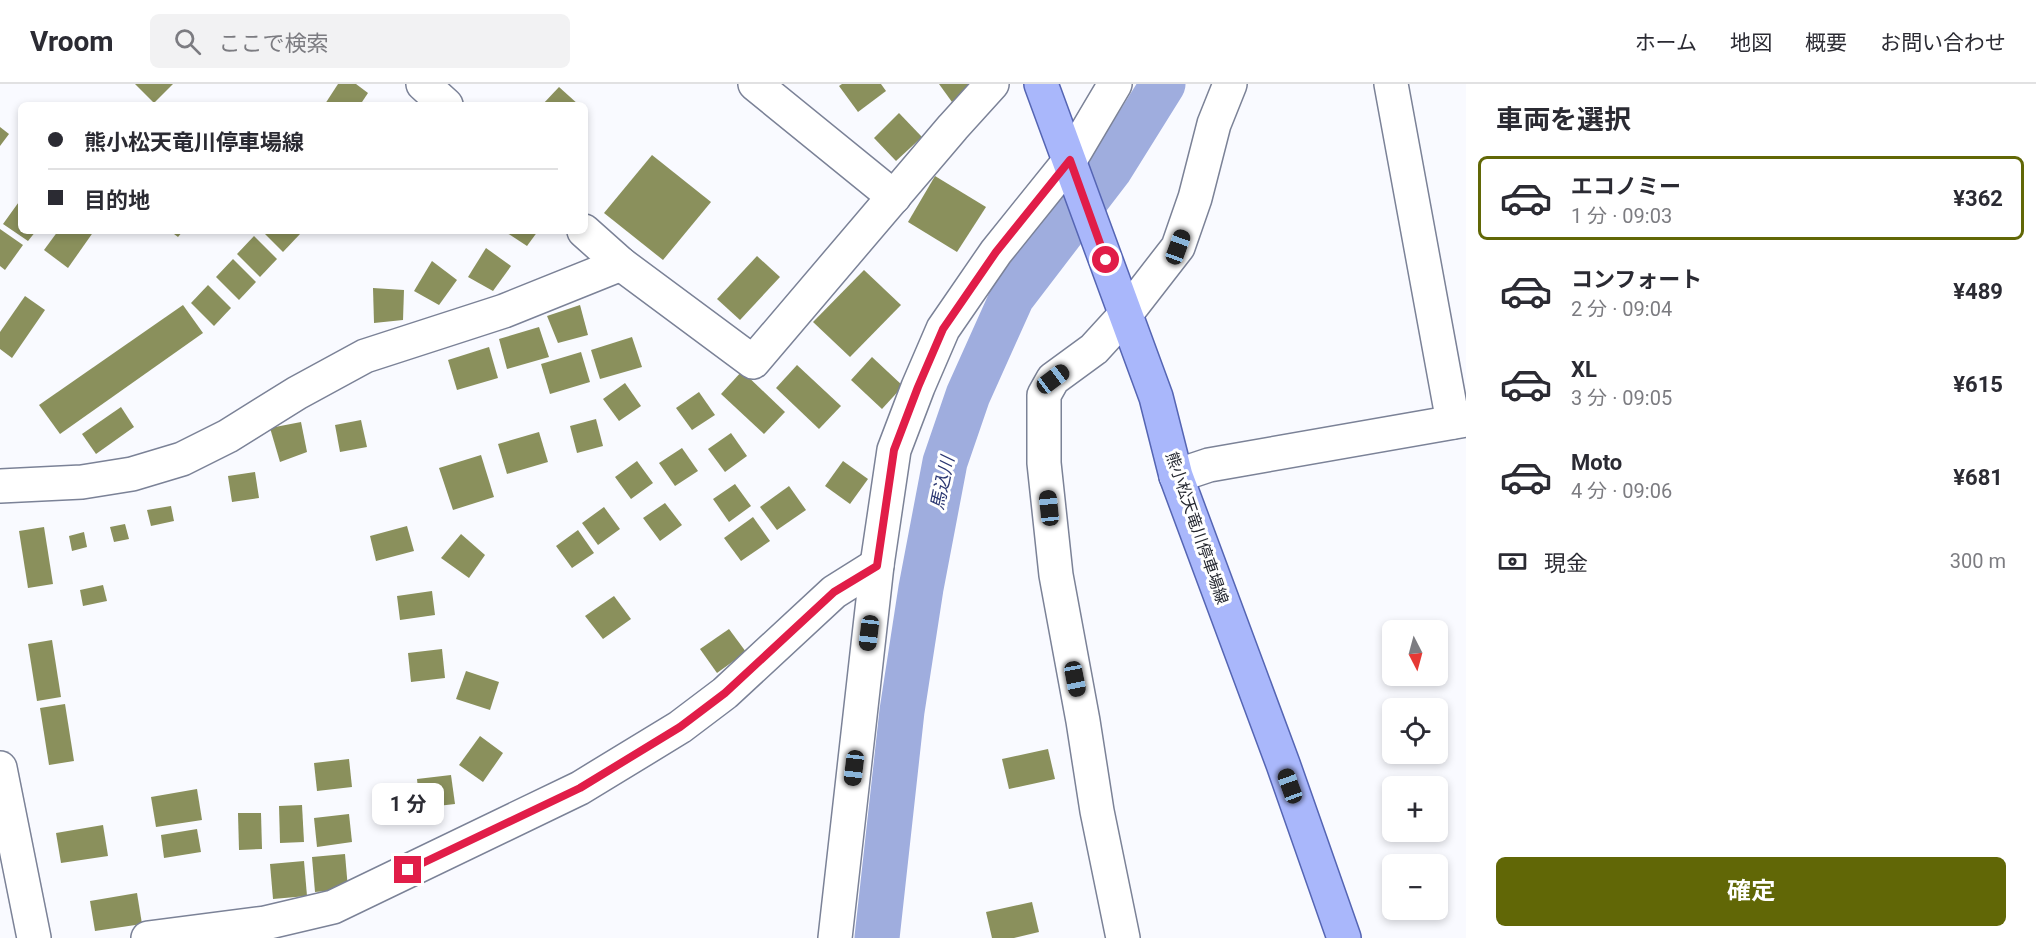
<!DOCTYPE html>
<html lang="ja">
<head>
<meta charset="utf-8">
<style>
  body { margin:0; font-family:Roboto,"Noto Sans JP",sans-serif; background:#f2f2f3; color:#2b2b33; height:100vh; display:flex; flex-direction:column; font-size:22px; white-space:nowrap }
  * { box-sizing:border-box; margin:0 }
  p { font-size:20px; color:#7c7c81 }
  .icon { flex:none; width:33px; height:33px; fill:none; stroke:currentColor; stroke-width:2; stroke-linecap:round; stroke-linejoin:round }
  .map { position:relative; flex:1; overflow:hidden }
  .drawer { display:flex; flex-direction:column; background:#fff; width:570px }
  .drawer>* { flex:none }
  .guide { position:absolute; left:18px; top:18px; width:570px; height:132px; border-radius:9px; box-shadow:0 3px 9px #0003; display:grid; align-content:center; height:132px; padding:0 30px; background:#fff }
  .needle { width:39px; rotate:174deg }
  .controls { position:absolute; left:1382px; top:536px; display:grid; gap:12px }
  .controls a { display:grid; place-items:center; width:66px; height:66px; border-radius:9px; background:#fff; box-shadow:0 3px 9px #0003; font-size:30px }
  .end { position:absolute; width:27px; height:27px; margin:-14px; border:8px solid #e11d48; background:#fff; box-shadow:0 0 0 3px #fff }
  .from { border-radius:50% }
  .bubble { position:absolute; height:42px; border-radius:9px; background:#fff; box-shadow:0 3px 9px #0003; font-size:20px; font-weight:700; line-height:42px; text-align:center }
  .car { position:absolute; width:18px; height:36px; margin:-18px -9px; border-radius:8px; box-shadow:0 0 4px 2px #0007; background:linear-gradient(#222 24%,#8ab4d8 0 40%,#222 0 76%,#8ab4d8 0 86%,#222 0) }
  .guide b { display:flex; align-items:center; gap:21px; height:57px; font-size:22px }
  .guide b+b { border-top:2px solid #e1e1e2 }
  .guide i { width:15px; height:15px; background:#2b2b33 }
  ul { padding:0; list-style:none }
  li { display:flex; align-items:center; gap:18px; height:84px; margin:0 12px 9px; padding:0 18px; border:3px solid transparent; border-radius:9px }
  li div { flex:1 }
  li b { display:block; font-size:22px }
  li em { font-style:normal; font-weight:700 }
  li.active { border-color:#616706 }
  li>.icon { width:54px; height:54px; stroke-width:1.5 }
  h2 { padding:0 30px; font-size:27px; line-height:72px }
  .pay { display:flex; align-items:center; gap:15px; height:66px; padding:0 30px; font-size:22px }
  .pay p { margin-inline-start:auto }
  .button { display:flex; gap:12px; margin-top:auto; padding:12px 30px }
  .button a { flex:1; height:69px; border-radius:9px; background:#616706; color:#fff; font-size:24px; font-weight:700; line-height:69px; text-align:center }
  header { display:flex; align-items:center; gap:36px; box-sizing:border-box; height:84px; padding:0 30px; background:#fff; border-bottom:2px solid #e1e1e2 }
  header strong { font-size:28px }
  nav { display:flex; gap:33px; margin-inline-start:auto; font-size:21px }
  .search { width:420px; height:54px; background:#f2f2f3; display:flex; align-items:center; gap:15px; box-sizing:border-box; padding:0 21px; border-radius:9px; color:#7c7c81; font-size:22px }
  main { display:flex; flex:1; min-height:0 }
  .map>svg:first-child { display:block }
</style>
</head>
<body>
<header>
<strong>Vroom</strong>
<div class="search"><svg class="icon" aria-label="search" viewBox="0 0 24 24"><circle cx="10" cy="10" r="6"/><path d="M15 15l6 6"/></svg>ここで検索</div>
<nav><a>ホーム</a><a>地図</a><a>概要</a><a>お問い合わせ</a></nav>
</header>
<main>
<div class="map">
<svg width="1466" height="854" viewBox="0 0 1466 854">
  <rect width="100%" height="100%" fill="#f9faff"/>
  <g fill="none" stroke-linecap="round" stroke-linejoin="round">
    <polyline stroke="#9fadde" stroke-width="45" points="877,854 902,627 921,504 945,378 968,311 1012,213 1110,85 1163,0"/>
  </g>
  <g fill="#8a905c">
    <polygon points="135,0 173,0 154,19"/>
    <polygon points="338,0 356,0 368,9 360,21 328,21 325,20"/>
    <polygon points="842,0 881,0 886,7 858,28 839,2"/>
    <polygon points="939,0 976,0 952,18"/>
    <polygon points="559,3 579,21 542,21"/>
    <polygon points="899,29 922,53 896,77 874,54"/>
    <polygon points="0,43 9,50 0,62"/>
    <polygon points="652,71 711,118 663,176 604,129"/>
    <polygon points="935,92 986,123 957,168 908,138"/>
    <polygon points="21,115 21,147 36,147 28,157 3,140"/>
    <polygon points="0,145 23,161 5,186 0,182"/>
    <polygon points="58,147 94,147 68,184 44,166"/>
    <polygon points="170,147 183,147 178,153"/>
    <polygon points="262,147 297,147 300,150 283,168"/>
    <polygon points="504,147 538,147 527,162"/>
    <polygon points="254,152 277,175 260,193 237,170"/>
    <polygon points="486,164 511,182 493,207 468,193"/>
    <polygon points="757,172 780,193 740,236 717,215"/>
    <polygon points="233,175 256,198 239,216 216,193"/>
    <polygon points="432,177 457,196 439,221 414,207"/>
    <polygon points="864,186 901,221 850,273 813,238"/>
    <polygon points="208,201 231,224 214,242 191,219"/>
    <polygon points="373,204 404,206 403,236 374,239"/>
    <polygon points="25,212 45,226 12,274 0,265 0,248"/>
    <polygon points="183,221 203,249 60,350 39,321"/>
    <polygon points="580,221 588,251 558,259 547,232"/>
    <polygon points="539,243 549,273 507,285 499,255"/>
    <polygon points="632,253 642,283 600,295 591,266"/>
    <polygon points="489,263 498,294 457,306 448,276"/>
    <polygon points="581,268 590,298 550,310 541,280"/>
    <polygon points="872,273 903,302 882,325 851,296"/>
    <polygon points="797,281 841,322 819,345 776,304"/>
    <polygon points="742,287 785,328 764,350 721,310"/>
    <polygon points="625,299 641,322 619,337 603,315"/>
    <polygon points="699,308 715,331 692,346 676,324"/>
    <polygon points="121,323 134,343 96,370 82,350"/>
    <polygon points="596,335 603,362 577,369 570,342"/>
    <polygon points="361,336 367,363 340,368 335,341"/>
    <polygon points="301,338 307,368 280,378 270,344"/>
    <polygon points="539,348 548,378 507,390 498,360"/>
    <polygon points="731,349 747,372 725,388 708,365"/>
    <polygon points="682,364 698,387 675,402 659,379"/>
    <polygon points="481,371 494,413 453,426 439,384"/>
    <polygon points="637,377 653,399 631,415 615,393"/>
    <polygon points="843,377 868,395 850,420 825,402"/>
    <polygon points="255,388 259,414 232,418 228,392"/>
    <polygon points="735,400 751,422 729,438 713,415"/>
    <polygon points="789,402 806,426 777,446 760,423"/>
    <polygon points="665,419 682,441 660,457 643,434"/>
    <polygon points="171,422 174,437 151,442 147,426"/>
    <polygon points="604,423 620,445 598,461 582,439"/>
    <polygon points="753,433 770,457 741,477 724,454"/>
    <polygon points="125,440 129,455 114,458 110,443"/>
    <polygon points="407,442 414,467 376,477 370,452"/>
    <polygon points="44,443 53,500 28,504 19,447"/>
    <polygon points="578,446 594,469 572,484 556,462"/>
    <polygon points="84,448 87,463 72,467 69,452"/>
    <polygon points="461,450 485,471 469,494 441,474"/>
    <polygon points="103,501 107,517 83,522 80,506"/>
    <polygon points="432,507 435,531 400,536 397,512"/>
    <polygon points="614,512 631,535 603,555 585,532"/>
    <polygon points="729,545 746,568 717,589 700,565"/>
    <polygon points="52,556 61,613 37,617 28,560"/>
    <polygon points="442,565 445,594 411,598 408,569"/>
    <polygon points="466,587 499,598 490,626 456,615"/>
    <polygon points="65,620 74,677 49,681 40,624"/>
    <polygon points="480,652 503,669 483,698 459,681"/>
    <polygon points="1048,665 1055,695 1009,705 1002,675"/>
    <polygon points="349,675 352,703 317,707 314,679"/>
    <polygon points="451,691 455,720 420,724 417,695"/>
    <polygon points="409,702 412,731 377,735 374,706"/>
    <polygon points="197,705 202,736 156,743 151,713"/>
    <polygon points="302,721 304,758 280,759 279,722"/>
    <polygon points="238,729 261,729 262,765 239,766"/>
    <polygon points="349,730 352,758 317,763 314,734"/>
    <polygon points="103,741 108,772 61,779 56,749"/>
    <polygon points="197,745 201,768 164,774 161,751"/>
    <polygon points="345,770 348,805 315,808 312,773"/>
    <polygon points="304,777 307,812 273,815 270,780"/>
    <polygon points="137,809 142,840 95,847 90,817"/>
    <polygon points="1032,818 1039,848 1014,854 992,854 986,828"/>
  </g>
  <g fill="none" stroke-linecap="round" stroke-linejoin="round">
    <g stroke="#7b8297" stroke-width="36">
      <g id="minor">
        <polyline points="423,0 446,21"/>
        <polyline points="755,0 894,113"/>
        <polyline points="1391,0 1453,338"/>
        <polyline points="584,147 621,180 753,278 953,43 992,0"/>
        <polyline points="1176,392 1209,381 1466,336"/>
        <polyline points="0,402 82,398 132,390 182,375 228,352 297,309 365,272 504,227 621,180"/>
        <polyline points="877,481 894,366 918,303 943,245 996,168 1070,76 1115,0"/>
        <polyline points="0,684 34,854"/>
        <polyline points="148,854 265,839 333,823 580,704 680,643 725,609 834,508 877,481 835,854"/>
        <polyline points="1123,854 1097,727 1083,637 1056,491 1044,379 1044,311 1053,295 1094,265 1126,230 1178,163 1195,114 1214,40 1230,0"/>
      </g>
    </g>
    <g stroke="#5565b3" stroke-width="36">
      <polyline id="major" points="1041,0 1156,313 1176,392 1283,680 1344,854"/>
    </g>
    <use href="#minor" stroke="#fff" stroke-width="33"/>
    <use href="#major" stroke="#a9b7fb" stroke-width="33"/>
  </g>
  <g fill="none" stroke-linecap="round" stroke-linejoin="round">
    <polyline stroke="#e11d48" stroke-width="8" points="408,786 580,704 680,643 725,609 834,508 877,482 894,366 918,303 943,245 996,168 1070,76 1106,176"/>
  </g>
  <g text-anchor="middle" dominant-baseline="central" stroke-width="6" stroke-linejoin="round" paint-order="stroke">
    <g font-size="16" fill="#242730" stroke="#fff">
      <text transform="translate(1197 444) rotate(71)">熊小松天竜川停車場線</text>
    </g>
    <g font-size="18" font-style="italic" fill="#2b3772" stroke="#fff">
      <text transform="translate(942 399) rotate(-78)">馬込川</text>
    </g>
  </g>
</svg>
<div class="controls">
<a><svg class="needle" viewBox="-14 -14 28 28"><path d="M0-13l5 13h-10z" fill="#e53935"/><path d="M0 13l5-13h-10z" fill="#7c7c81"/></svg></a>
<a><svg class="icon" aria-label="locate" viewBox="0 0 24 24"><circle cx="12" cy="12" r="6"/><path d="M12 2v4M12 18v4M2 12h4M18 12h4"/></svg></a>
<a>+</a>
<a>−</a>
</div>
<i class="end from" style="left:1106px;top:176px"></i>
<i class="end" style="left:408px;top:786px"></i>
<div class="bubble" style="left:372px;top:699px;width:72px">1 分</div>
<i class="car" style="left:1178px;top:163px;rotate:20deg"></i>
<i class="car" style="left:1053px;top:295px;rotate:53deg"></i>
<i class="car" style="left:1049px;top:424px;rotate:354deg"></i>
<i class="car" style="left:869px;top:549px;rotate:187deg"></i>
<i class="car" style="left:1075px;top:595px;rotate:169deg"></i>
<i class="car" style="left:854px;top:684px;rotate:187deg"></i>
<i class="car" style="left:1290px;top:702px;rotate:340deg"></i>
<div class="guide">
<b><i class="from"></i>熊小松天竜川停車場線</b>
<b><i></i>目的地</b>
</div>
</div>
<section class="drawer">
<h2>車両を選択</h2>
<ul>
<li class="active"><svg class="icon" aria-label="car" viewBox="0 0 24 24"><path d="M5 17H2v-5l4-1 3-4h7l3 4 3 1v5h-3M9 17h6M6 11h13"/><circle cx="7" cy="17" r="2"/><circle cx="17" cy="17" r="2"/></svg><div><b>エコノミー</b><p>1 分 · 09:03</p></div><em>¥362</em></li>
<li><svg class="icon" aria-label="car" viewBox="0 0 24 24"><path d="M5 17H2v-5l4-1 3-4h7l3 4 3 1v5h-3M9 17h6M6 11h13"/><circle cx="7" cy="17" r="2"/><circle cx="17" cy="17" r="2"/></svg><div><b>コンフォート</b><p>2 分 · 09:04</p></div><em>¥489</em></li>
<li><svg class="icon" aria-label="car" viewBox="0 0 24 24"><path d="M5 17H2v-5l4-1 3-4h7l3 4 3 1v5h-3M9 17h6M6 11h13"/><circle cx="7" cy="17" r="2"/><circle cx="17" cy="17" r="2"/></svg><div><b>XL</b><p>3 分 · 09:05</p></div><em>¥615</em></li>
<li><svg class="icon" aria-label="car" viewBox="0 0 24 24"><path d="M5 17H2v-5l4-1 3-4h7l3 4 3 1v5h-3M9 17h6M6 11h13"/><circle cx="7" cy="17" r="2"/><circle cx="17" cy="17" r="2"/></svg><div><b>Moto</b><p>4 分 · 09:06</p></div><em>¥681</em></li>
</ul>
<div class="pay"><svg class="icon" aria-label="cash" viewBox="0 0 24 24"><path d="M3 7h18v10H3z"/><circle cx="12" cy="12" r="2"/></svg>現金<p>300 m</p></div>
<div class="button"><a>確定</a></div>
</section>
</main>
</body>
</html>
